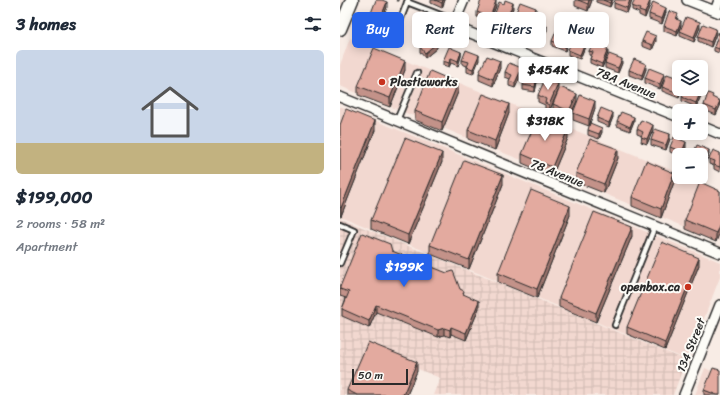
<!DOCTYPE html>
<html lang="en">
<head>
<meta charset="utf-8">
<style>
	:root { --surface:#fff; --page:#f2f2f3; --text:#1f2937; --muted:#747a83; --accent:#2563eb }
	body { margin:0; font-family:Sriracha,sans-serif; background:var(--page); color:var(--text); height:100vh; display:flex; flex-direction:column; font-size:15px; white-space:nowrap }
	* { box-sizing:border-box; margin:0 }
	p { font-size:13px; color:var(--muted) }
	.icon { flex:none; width:22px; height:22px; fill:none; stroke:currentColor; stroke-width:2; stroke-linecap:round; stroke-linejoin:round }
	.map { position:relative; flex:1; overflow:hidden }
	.drawer { display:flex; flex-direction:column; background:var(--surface); width:340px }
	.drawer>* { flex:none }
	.guide { position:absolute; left:12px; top:12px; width:308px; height:36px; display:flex; gap:8px }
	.buttons { position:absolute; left:332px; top:60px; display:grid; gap:8px }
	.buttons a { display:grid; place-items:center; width:36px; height:36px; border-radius:6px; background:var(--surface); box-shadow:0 2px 10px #0003; font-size:20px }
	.scale { position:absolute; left:12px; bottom:10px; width:56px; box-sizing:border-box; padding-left:4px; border:2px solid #2b2b2b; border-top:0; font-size:11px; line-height:14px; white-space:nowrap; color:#2b2b2b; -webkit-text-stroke:3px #fdfcf7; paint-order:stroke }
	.price { position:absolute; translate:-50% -34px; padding:0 9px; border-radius:4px; background:#fff; color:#222; font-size:13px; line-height:26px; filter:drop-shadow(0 1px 2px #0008) }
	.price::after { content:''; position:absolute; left:50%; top:24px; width:12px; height:9px; margin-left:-6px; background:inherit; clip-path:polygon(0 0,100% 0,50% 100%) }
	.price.current { background:var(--accent); color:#fff }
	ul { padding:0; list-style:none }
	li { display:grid; align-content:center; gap:8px; height:212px; padding:0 16px }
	li span { display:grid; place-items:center; height:124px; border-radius:6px; color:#555 }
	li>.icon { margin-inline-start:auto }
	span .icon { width:72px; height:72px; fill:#fffc; stroke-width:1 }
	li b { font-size:17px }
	h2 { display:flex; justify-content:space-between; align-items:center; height:48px; padding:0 16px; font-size:17px }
	.pill { padding:0 14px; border-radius:6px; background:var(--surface); box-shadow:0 2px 10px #0003; font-size:14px; line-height:36px }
	.pill.current { background:var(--accent); color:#fff }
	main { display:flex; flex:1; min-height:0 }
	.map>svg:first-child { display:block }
	.built { fill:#f2d8d0 }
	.industrial { fill:url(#industrial-grid) }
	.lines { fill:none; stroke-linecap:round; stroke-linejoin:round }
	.lane-casing { stroke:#2b2b2b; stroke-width:8 }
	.street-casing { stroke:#2b2b2b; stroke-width:12 }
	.secondary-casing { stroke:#2b2b2b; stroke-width:15 }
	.path { stroke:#2b2b2b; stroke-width:1.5; stroke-dasharray:3 3; stroke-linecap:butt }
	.lane { stroke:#fdfcf7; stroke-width:4.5 }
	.street { stroke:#fdfcf7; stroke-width:9 }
	.secondary { stroke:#fdfcf7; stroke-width:12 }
	.wall { fill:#c39289; stroke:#2b2b2b }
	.shaded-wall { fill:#9f776f; stroke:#2b2b2b }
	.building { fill:#e3aa9f; stroke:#2b2b2b }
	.poi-dot { fill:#c8321e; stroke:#fdfcf7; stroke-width:1.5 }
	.labels { text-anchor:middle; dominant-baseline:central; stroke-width:4; stroke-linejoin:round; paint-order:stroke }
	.poi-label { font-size:12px; font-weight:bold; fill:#2b2b2b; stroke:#fdfcf7; text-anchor:start }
	.street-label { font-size:12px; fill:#2b2b2b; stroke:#fdfcf7 }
</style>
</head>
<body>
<main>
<section class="drawer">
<h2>3 homes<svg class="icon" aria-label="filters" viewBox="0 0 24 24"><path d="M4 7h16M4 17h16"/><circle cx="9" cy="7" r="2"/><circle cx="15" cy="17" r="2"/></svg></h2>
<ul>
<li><span style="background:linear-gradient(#c9d6e8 75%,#c2b280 0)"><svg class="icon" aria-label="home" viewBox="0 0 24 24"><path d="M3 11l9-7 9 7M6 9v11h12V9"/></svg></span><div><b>$199,000</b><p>2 rooms · 58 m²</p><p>Apartment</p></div></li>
</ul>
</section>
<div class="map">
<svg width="380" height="395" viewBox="0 0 380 395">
	<defs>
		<pattern id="industrial-grid" width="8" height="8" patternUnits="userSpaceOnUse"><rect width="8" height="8" fill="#f2d8d0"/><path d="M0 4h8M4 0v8" fill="none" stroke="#d0bab3"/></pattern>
	</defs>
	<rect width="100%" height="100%" fill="#f8ece5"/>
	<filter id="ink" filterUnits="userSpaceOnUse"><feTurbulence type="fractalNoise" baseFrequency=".025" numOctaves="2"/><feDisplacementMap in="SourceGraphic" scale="8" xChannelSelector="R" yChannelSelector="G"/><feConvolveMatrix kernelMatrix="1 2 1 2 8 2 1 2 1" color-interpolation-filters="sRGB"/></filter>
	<g filter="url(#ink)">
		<!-- built -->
		<path class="built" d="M10,38L339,173V177H348L380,190V241L0,86V65Z
			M0,106L380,262V277L348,360L0,216Z
			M365,368L380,375V395H355Z"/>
		<!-- industrial -->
		<path class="industrial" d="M0,218L346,360L333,395H93L100,378L78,369L67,395H0Z"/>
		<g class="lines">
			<defs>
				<path id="lane" d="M67,2L116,21
					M60,21L68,0
					M57,120L77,73
					M0,224L14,230L0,263
					M275,325L315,226"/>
				<path id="street" d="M124,0L113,26L339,117
					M347,0L380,13
					M375,11L379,0
					M0,97L380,253
					M361,126L380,134
					M344,395L380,305"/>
				<path id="secondary" d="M0,29L12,0"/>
			</defs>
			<!-- lane casing -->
			<use href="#lane" class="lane-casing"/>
			<!-- street casing -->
			<use href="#street" class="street-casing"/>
			<!-- secondary casing -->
			<use href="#secondary" class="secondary-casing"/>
			<!-- path -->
			<path class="path" d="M56,0L61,2"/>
			<!-- lane -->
			<use href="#lane" class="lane"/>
			<!-- street -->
			<use href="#street" class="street"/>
			<!-- secondary -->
			<use href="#secondary" class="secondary"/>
		</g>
		<!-- wall -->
		<path class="wall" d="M91,0H105L102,8L91,3Z
			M235,0H252L248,11L235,6Z
			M256,0H273L270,7L256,2Z
			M292,0L287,13L274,8V3Z
			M310,5L305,18L299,15V13L292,10V6Z
			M156,6L150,21L137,17V12Z
			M47,7L41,22L31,18V13Z
			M173,8L166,26L154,21V16Z
			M326,12L322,24L309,19V14Z
			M196,15L188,33L173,27V20Z
			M338,18L337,20L341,25L337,36L324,31V26Z
			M90,21L88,33L97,48L85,58L80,52V47L81,46L80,45V40L87,35L78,34V29Z
			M360,27L354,42L340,36V31Z
			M207,30L203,40L191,35V31Z
			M46,32L40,47L31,43V39Z
			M380,33L379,53L374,51V47Z
			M221,34L228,42L225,51L212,46V41Z
			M376,34L371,47L358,41V37Z
			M302,41H316L312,50L302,46Z
			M246,44L240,59L228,55V50Z
			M249,51L268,53L262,68L250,63V59L251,56L249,55Z
			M121,52V56L118,66L111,63L109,67L103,65V61Z
			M122,60H139L133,74L127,72V66L122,64Z
			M265,63H282L278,73L265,68Z
			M160,68L153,86L139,80V73Z
			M306,69L302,80L289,75V70Z
			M65,70L50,107L18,95V86Z
			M165,72L182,73L175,88L169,86V81L170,79L165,77Z
			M305,78L324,79L320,89L305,83Z
			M197,82L195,92L183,90V85Z
			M322,87L342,89L339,98L322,91Z
			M218,91L209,112L205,110V105L198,102V95Z
			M353,91H363L356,107L342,101V97Z
			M118,92L102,131L75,120V111Z
			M373,98L380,101V106L376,115L364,110V105Z
			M237,101L229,118L213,111V104Z
			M255,108L249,126L233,120V113Z
			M169,113L155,150L128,139V130Z
			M273,117L269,127L257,122V118Z
			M277,121H294L290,131L277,126Z
			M0,125L35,130L1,216H0Z
			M297,129L313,130L307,144L301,142L302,136L297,134Z
			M248,130L262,132L259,139L248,135Z
			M228,138L212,176L182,163V154Z
			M330,139L326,150L311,145V140Z
			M330,147H346L343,155H339V156L330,152Z
			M380,153V172L374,169V166L369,164V159Z
			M353,154H369L365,164L361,162V155H353Z
			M278,158L264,193L236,182V173Z
			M102,162L68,244L31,229V220Z
			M334,182L321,218L292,206V197Z
			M163,184L129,269L90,254V245Z
			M380,191L376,242L345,229V220Z
			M230,215L197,298L158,282V273Z
			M292,236L256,322L219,307V298Z
			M52,251L120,289L124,295L139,308L126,340L111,334L110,337L104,335L98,337L36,312L29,328L2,316V309L6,298L0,296V287Z
			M359,265L325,350L287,334V327Z
			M77,371L67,395H7V390Z
			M364,390L380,395H364Z"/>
		<!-- shaded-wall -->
		<path class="shaded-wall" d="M103,0H105L102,8V3Z
			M249,0H252L248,11V4Z
			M271,0H273L270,7V3Z
			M290,0H292L287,13V8Z
			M156,1V6L150,21V17Z
			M310,1V5L305,18V13Z
			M47,2V7L41,22V17Z
			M173,3V8L166,26V21Z
			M196,8V15L188,33V26Z
			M326,8V12L322,24V19Z
			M341,21V25L337,36V31Z
			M360,22V27L354,42V37Z
			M207,26V30L203,40V36Z
			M46,27V32L40,47V42Z
			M376,29V34L371,47V42Z
			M316,36V41L312,50V45Z
			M228,37V42L225,51V46Z
			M246,40V44L240,59V55Z
			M97,43V48L85,58V53Z
			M268,49V53L262,68V64Z
			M121,52V56L118,66V61Z
			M139,55V60L133,74V69Z
			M111,58V63L109,67V63Z
			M282,59V63L278,73V68Z
			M65,61V70L50,107V98Z
			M160,61V68L153,86V79Z
			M306,64V69L302,80V75Z
			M182,68V73L175,88V83Z
			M324,74V79L320,89V84Z
			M197,77V82L195,92V87Z
			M118,83V92L102,131V122Z
			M218,84V91L209,112V105Z
			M363,86V91L356,107V103Z
			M340,89H342L339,98V93Z
			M237,94V101L229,118V111Z
			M255,101V108L249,126V119Z
			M380,101V106L376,115V110Z
			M169,104V113L155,150V141Z
			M273,113V117L269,127V123Z
			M294,117V121L290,131V127Z
			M35,121V130L1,216V208Z
			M313,125V130L307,144V139Z
			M262,128V132L259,139V134Z
			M228,129V138L212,176V167Z
			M330,134V139L326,150V145Z
			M346,142V147L343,155H342V152Z
			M278,149V158L264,193V184Z
			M369,150V154L365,164V159Z
			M102,153V162L68,244V235Z
			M334,173V182L321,218V209Z
			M163,175V184L129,269V260Z
			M230,206V215L197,298V289Z
			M380,223V232L376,242V233Z
			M292,227V236L256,322V313Z
			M359,258V265L325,350V343Z
			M139,301V308L126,340V333Z
			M36,305V312L29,328V321Z
			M111,327V334L110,337V330Z
			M104,328V335L98,337V330Z
			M77,362V371L67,395H63Z"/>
		<!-- building -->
		<path class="building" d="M36,0H42L47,2L41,17L31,13Z
			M95,0H103L102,3Z
			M141,0H153L156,1L150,17L137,12Z
			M165,0L173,3L166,21L154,16L159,2L164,4Z
			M238,0H249L248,4Z
			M263,0H271L270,3Z
			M275,0H290L287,8L274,3Z
			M295,0H308L310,1L305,13L299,11L300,9L292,6Z
			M180,2L196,8L188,26L173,20Z
			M313,2L326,8L322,19L309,14Z
			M329,11L338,14L336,19L341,21L337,31L324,26Z
			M79,15L90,16L88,30L78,29Z
			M346,17L360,22L354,37L340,31Z
			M195,21L207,26L203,36L191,31Z
			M37,24L46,27L40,42L31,39Z
			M363,24L376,29L371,42L358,37Z
			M217,29L221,30L220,34L228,37L225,46L212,41Z
			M306,32L316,36L312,45L302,41Z
			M379,32L380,33V46L379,49L374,47Z
			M88,33L97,43L85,53L80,47L84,44L80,40Z
			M234,35L246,40L240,55L228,50Z
			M256,44L268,49L262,64L250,59L253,52L249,51L251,47L254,48Z
			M109,47L121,52L118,61L111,58L109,63L103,61Z
			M34,48L65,61L50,98L18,86Z
			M126,50L139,55L133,69L127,67L129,62L122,60Z
			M269,54L282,59L278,68L265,63Z
			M147,56L160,61L153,79L139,73Z
			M294,59L306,64L302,75L289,70Z
			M169,63L182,68L175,83L169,81L172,75L165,72Z
			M309,68L324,74L320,84L305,78Z
			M90,71L118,83L102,122L75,111Z
			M327,74L338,78L337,82L339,83V89H340L339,93L322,87Z
			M185,75L197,77L195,87L183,85Z
			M205,79L218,84L209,105L205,103L206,99L198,95Z
			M361,85L363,86L356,103L342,97L345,89H348L353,91L354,89H361Z
			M220,87L237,94L229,111L213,104Z
			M368,93L373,95L372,97L380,101L376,110L364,105Z
			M143,94L169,104L155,141L128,130Z
			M240,95L255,101L249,119L233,113Z
			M261,108L273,113L269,123L257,118Z
			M6,109L35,121L1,208L0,207V125Z
			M281,112L294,117L290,127L277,121Z
			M198,116L228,129L212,167L182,154Z
			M301,120L313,125L307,139L301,137L303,132L297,129Z
			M250,123L262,128L259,134L248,130Z
			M315,129L330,134L326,145L311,140Z
			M334,137L346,142L342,152L330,147Z
			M65,138L102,153L68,235L31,220Z
			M250,139L278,149L264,184L236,173Z
			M357,145L369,150L365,159L361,157V155H355L353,154Z
			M373,150L380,153V167L374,165L375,161L369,159Z
			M124,160L163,175L129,260L90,245Z
			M306,161L334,173L321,209L292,197Z
			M360,182L380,191V223L376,233L345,220Z
			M191,190L230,206L197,289L158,273Z
			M254,212L292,227L256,313L219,298Z
			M22,233L50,244L52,251L107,273L113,271L120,289L124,291L123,294L139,301L126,333L111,327L110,330L104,328L98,330L36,305L29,321L2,309L9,292L0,289V287Z
			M322,242L359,258L325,343L287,327Z
			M28,342L77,362L63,395H17L7,390Z
			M373,368L380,370V395H377L364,390Z"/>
	</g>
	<!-- markers -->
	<g class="poi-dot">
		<circle cx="42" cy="82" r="4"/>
		<circle cx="348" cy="287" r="4"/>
	</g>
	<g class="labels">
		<!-- poi labels -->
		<g class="poi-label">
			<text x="50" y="82">Plasticworks</text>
			<text x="340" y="287" text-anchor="end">openbox.ca</text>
		</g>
		<!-- street labels -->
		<g class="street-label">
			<text transform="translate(286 83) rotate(22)">78A Avenue</text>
			<text transform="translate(217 173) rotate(22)">78 Avenue</text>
			<text transform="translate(351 345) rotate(-68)">134 Street</text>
		</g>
	</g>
</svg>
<div class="buttons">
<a><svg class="icon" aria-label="layers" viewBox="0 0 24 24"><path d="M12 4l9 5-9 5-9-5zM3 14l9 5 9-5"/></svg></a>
<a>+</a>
<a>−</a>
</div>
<div class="scale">50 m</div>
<b class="price" style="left:208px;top:91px">$454K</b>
<b class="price" style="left:205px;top:142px">$318K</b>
<b class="price current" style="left:64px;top:288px">$199K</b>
<div class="guide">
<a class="pill current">Buy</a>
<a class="pill">Rent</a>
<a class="pill">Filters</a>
<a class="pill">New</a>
</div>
</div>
</main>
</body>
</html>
